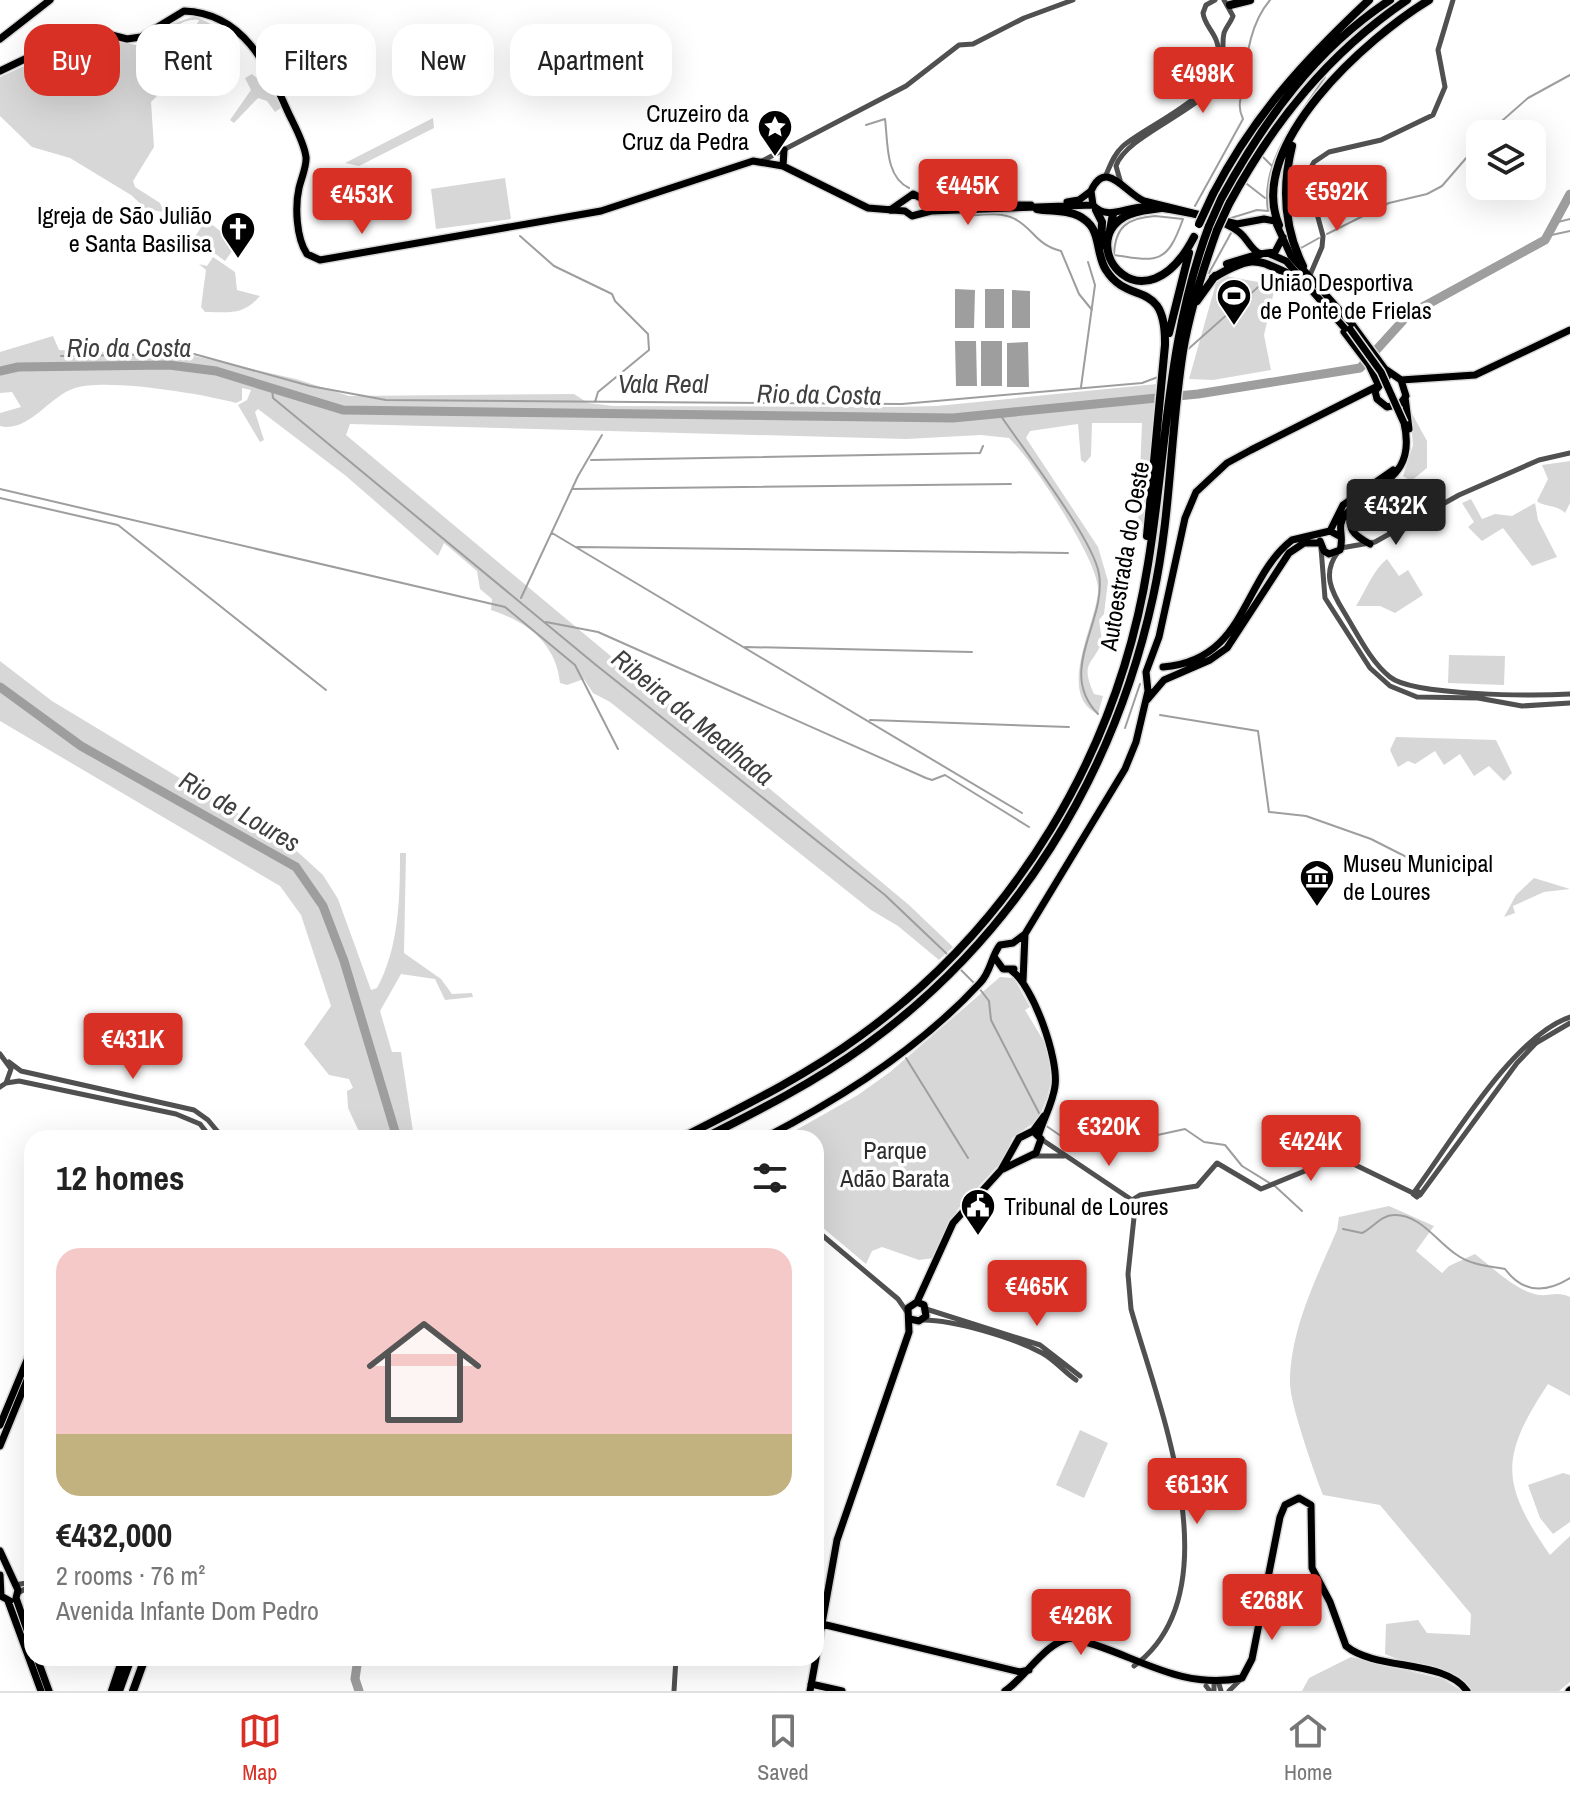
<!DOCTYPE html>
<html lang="en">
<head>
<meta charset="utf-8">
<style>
	:root { --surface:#fff; --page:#f2f2f2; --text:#222; --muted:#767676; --line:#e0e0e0; --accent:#d93025 }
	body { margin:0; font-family:"Archivo Narrow",sans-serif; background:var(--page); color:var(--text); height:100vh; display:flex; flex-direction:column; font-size:30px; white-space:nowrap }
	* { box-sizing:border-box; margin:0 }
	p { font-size:26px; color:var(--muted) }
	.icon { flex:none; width:44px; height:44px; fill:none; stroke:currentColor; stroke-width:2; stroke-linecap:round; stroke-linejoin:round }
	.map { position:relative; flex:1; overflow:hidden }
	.side { position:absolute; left:24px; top:1130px; width:800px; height:536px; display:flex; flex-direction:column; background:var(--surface); border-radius:24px; box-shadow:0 8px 32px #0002 }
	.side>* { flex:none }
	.top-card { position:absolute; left:24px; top:24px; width:800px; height:72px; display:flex; gap:16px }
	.fabs { position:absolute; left:1466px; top:120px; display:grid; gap:16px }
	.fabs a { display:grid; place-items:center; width:80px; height:80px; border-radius:16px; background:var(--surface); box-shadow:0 8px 32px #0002; font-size:40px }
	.price { position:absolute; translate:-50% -68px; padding:0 18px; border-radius:8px; background:var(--accent); color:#fff; font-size:26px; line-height:52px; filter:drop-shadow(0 2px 4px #0008) }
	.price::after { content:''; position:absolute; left:50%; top:48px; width:24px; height:18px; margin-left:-12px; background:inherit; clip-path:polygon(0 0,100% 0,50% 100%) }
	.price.current { background:#222; color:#fff }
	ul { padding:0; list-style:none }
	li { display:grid; align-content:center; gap:16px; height:424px; padding:0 32px }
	li span { display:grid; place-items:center; height:248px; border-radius:24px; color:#555 }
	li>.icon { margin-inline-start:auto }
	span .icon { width:144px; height:144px; fill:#fffc; stroke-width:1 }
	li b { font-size:34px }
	h2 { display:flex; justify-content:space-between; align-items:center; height:96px; padding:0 32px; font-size:34px }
	.chip { padding:0 28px; border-radius:24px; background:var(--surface); box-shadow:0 8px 32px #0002; font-size:28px; line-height:72px }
	.chip.current { background:var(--accent); color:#fff }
	.tab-bar { display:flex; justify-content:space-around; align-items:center; height:112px; border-top:2px solid var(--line); background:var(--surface); font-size:22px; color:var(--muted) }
	.tab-bar a { display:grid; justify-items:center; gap:4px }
	.tab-bar .current { color:var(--accent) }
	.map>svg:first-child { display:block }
	.green { fill:#d7d7d7 }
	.water { fill:#9e9e9e }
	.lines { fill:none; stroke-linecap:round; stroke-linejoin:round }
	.stream { stroke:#9e9e9e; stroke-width:2 }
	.river { stroke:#9e9e9e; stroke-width:9 }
	.major-casing { stroke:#dbdbdb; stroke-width:10 }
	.highway-casing { stroke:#dbdbdb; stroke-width:11 }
	.minor { stroke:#505050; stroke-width:5 }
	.major { stroke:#000; stroke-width:7 }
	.highway { stroke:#000; stroke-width:8 }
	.major-bridge-casing { stroke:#dbdbdb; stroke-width:10; stroke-linecap:butt }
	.highway-bridge-casing { stroke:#dbdbdb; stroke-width:11; stroke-linecap:butt }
	.major-bridge { stroke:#000; stroke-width:7 }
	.highway-bridge { stroke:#000; stroke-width:8 }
	.labels { text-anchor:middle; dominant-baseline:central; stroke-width:7; stroke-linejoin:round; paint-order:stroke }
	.poi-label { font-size:24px; fill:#000; stroke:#fff; text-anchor:start }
	.street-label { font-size:24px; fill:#000; stroke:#fff }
	.park-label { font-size:24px; fill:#2e2e2e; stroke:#fff }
	.water-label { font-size:26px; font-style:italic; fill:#3f3f3f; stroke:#fff }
</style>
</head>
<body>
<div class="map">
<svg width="1570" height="1691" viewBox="0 0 1570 1691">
	<rect width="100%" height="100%" fill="#fff"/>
	<!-- green -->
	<path class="green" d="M195,16L213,25L205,26L185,58L180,56L199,20C184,18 173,27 165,39L170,69L178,60L182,63L174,88L166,96L159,94L151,102L154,147L133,181L135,187L160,203L164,212L146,209L131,195L70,158L32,147L0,116V77L90,36L86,49L104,39L136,45L172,24Z
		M260,65L281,108L275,112L267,101L258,98L234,123L230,120L251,90L245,78L252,74L267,86Z
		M433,118L434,128L359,166L345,163Z
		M505,178L511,219L436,229L431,189Z
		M206,220L237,244L225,261L194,238Z
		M213,257L235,272L237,290L260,296C243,316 229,312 205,312L201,307L206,270L199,264L207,266Z
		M1226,276L1263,283L1274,291L1264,335L1271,370L1213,380L1189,379L1216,283Z
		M53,336L59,350L190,355L296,379L349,396L574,394L588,403L613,406L894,407L937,406L1157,384L1147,525H1138L1142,423H1092L1091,456L1085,463L1081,460L1078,424L1030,431L1026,438L1098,547L1108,581L1104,614L1099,620L1102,641C1094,665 1079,661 1094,694L1103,696L1098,714C1054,694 1099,618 1098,589C1098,560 1031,458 1009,438L981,435L906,439L350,424L346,435L909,905L953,947L939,960L898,926L871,910L610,702L593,693L584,679L567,685L560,683C556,644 528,622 491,610L492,599L480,589L477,571L444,543L438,556L346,476L258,409L255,412L264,440L260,442L238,405L247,400L251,390L242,388V400L236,403C203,394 107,378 75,388C49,396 29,433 0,426V413L21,407L12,392L0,393V352Z
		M1410,410L1427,441V468L1411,481L1403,476L1413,445Z
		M1570,461V503L1565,513C1556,504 1543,507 1537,501L1548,479L1542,465Z
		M1471,499L1482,519L1495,514L1512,516L1535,503L1538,520L1557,557L1532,566L1503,528L1482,541L1468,527L1474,522L1462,503Z
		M1387,559L1399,576L1408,570L1423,595L1395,613L1380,606H1356C1367,588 1374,569 1387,559Z
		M1449,655L1505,656L1504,685L1448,683Z
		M0,661L52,701L289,844L323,875L338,899L371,990L377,988C399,948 400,898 400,853H406L404,953L441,979L452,994L472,993L473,997L445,1000L435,979L401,974L380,1011L392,1052H401L414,1138H362L348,1108L347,1091L353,1088L349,1079L329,1075L304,1044L331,1006L301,915L280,886L0,721Z
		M1396,737L1496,740L1512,773L1504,781L1489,766L1474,776L1460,754L1444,765L1435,751L1415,764L1408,761L1398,767L1390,750Z
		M1534,878L1570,889L1544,892L1513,906L1515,913L1504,917L1516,895Z
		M1000,977L1014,978L1030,1007L1025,1010L1048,1048L1051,1082L1047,1098L1038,1120L1013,1137L1004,1159L957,1210L934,1258L919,1260L882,1247L872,1251L866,1264L816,1222V1138H782L858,1095L890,1072Z
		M1389,1206L1434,1226L1416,1251L1442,1273L1449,1266L1475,1254C1493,1268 1516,1291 1539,1295C1551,1296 1558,1291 1570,1297V1396L1548,1384C1500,1457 1500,1483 1550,1555L1570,1536V1682L1559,1691H1472C1446,1665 1417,1669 1385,1654L1386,1624L1418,1620L1427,1633L1470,1635L1471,1614L1380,1505L1323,1495C1314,1472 1290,1404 1290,1383C1290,1329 1317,1277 1337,1230L1339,1217Z
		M1080,1430L1108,1443L1084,1498L1056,1485Z
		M1563,1473L1570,1475V1522L1553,1534L1540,1518L1528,1485Z
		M1351,1657L1443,1679L1462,1691H1302L1309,1678Z"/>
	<!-- water -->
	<path class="water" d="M955,289L975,290L974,328H955Z
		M985,289H1004V328H985Z
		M1012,290L1030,291V328H1012Z
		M955,341H976L977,386H956Z
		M981,341H1002V386H981Z
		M1028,342L1029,387H1007V343Z"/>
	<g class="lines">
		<!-- stream -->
		<path class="stream" d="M866,125L885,119C888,142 885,177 909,188
			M1487,134L1528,98L1570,75
			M1263,157L1273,167
			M1247,184L1265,198
			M925,191L949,202
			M1195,206L1243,119C1236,104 1241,95 1249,81C1243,56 1253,20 1270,0
			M964,216C979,215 1001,211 1015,219C1034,229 1035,244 1061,251L1079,294L1092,310
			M1155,216L1183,219C1167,264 1158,262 1114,255C1115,226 1128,218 1155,216Z
			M1231,218L1257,210L1268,211C1260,161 1299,116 1325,77
			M1554,223L1570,219
			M1327,234L1389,203L1427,194L1442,186L1480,142
			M520,236L554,266L612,294L615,301L648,334L649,350L598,392L595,402
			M1547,236L1570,231
			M1301,248L1319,238
			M1209,273L1231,233
			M1186,351L1274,273
			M61,356L194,354L310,386L386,400L902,404L1142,383L1158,377
			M1081,387L1095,285L1088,262
			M272,389L273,398L596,665L885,895L947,954
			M999,413C1022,448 1093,538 1099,574C1107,622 1056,671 1098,714
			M591,460L980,453L983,446
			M0,489L505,607L575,665L618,749
			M572,489L1011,484
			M0,498L118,525L326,690
			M552,533L1022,813
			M577,547L1068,553
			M521,598L578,476L602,435
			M546,622L598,632L926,778L932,780L945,775L1029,827
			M745,647L972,652
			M1160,715L1258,731L1269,812L1306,816L1371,839L1438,873
			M870,720L1069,727
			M1125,728L1140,684
			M959,968L974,983
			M979,988L989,1001L991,1020L1040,1115
			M906,1058L968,1158
			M1045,1125L1074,1145L1083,1147L1117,1135L1153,1136L1185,1129L1204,1142L1225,1145L1242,1166L1276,1187L1302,1211
			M1343,1229L1362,1233C1373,1228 1381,1215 1394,1215C1420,1214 1437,1242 1457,1255C1471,1265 1488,1266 1505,1269C1522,1292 1544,1294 1570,1278"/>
		<!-- river -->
		<path class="river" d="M0,371L18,367L169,365L216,371L343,410L953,418L1198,394L1360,368L1408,315L1545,240L1570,194
			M0,687L81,746L296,867L323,906L344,961L397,1138
			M358,1658L355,1679L359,1691"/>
		<defs>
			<path id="major" d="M0,39L50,0
				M0,71L81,32L96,31L127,39L141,37L184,11C243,13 267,65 288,112C294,125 304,142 306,157C307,166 301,179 299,188C295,206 296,238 307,254L320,260L601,211L753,161L783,166L868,208L905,211L912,216L931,211L1093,205
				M783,166L784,150
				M1067,202L1079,200L1091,191
				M890,210L913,194L935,205H1031
				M1283,237L1275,252L1260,254C1250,249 1248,239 1239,232C1219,216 1180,212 1156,207C1129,203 1108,223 1093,205L1091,191C1106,158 1125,193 1144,201L1237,224L1264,219L1275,221L1291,256L1352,324L1385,369L1401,380L1475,375L1570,330
				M1270,254L1286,261L1348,332
				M1344,332L1369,365L1378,384
				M1387,377L1375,391L1377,399L1387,407L1400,404L1406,396L1401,380
				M1405,397L1409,429
				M1351,509C1347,529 1353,535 1370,544
				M1330,531L1343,505L1393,470
				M1320,541L1324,551L1329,554L1340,550C1345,536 1335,526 1346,514C1375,481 1417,480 1404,423
				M1163,667C1247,660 1241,580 1292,540L1330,531L1341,537
				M1147,700L1164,680L1210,660L1227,648L1289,553L1304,543H1319
				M995,958L1003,969H1014
				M1011,970C1033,985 1059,1059 1055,1086C1053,1102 1044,1118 1039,1134
				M1023,981L1025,934L1125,769L1136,742L1148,691L1146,672L1159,637L1185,518L1196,492L1227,463L1251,450L1376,387
				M764,1138C842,1098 920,1048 980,983C991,972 991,956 1000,945L1013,943L1025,934
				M1003,1169L1036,1153L1041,1139L1034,1132
				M917,1302L953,1223L1001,1170L1019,1138L1033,1131L1044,1116
				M0,1425L32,1348
				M0,1446L32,1368
				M0,1551L18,1590L16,1598L32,1644
				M0,1575L1,1596L10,1601
				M8,1601L41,1691
				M822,1624L1020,1672L1029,1670
				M816,1657L837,1540L909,1332L908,1308L917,1302L924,1305L926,1316L919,1321L910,1319
				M37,1658L49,1691
				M811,1684L842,1691
				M810,1691L816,1658
				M1005,1691C1026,1677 1045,1642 1071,1638C1131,1651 1176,1691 1242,1678L1252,1659L1280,1517L1285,1505L1299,1498L1311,1505L1312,1568L1330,1602L1346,1646C1376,1671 1445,1659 1467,1691
				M1569,1691L1570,1690"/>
			<path id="highway" d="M1230,5L1250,0
				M1292,146C1282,187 1284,228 1303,266
				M1213,194C1254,115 1304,61 1369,0
				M1221,199C1264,121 1314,50 1390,0
				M1229,204C1274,121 1329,53 1407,0
				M1161,208C1149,210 1135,210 1124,217C1075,246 1144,333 1194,237
				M1037,209C1053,212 1072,209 1085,220C1101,231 1096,255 1106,270C1129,307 1166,277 1165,345L1147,536
				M1096,210L1102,222L1101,246
				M1279,225C1245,145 1368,37 1429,0
				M1110,230L1113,214
				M1227,264L1260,254
				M1213,278C1261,249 1259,264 1302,279
				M1197,301L1215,276
				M1169,333L1189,253
				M681,1138C742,1107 804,1077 860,1036C1015,924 1118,753 1148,564C1167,448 1167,338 1209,226
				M704,1138C760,1110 815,1082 866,1045C1015,937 1114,776 1153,597C1171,516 1170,433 1183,351C1190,310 1203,269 1217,230
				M112,1691L123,1658
				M119,1691L131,1658
				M133,1691L145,1658"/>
		</defs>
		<!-- major casing -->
		<use href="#major" class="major-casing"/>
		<!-- highway casing -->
		<use href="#highway" class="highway-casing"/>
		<!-- minor -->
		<path class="minor" d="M762,161L906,86L959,45L973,44L1024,18L1073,0
			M1105,177C1110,166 1114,154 1123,146C1150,123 1220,97 1219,57C1219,32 1205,29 1203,13L1206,5L1215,0
			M1120,180L1116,166C1126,136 1196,113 1217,82C1229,65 1220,50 1224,33C1226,27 1231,22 1233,16L1224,0
			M1310,275L1322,247L1323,236L1310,188V169L1314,162L1329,152L1381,140L1433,115L1445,87L1438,50L1453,0
			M1321,548L1325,598L1370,668L1390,686L1417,697L1478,698L1522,706L1570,703
			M1341,548L1375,542L1459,495L1539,460L1570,453
			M1338,552C1322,573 1331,591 1344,612C1357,633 1370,661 1390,677C1413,696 1536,696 1570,694
			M0,1054L11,1069L6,1083L0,1087
			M9,1062L21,1071L194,1110L208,1120L223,1138
			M6,1083L19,1081L176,1114L200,1124L211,1138
			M1041,1139L1132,1200
			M1034,1156H1064
			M1416,1190L1420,1193L1417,1197L1413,1194Z
			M1415,1191C1452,1141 1512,1037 1570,1017
			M1420,1195L1517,1063L1536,1043L1570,1023
			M1132,1200L1135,1208L1128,1274L1131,1309C1157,1403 1236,1591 1134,1666
			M1132,1200L1140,1195L1197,1186L1217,1163L1261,1189L1339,1157L1413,1193
			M816,1230L898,1299L907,1312
			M926,1309L1040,1345L1080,1376
			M923,1320C955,1320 1014,1338 1042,1353C1055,1360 1064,1372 1076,1380
			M15,1585L32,1582
			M18,1593L32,1585
			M1219,1684L1221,1691
			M1214,1685V1691
			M1206,1686L1210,1691
			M674,1691L676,1658
			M1229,1691L1242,1678"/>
		<!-- major -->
		<use href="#major" class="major"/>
		<!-- highway -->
		<use href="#highway" class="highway"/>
		<defs>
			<path id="major-bridge" d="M1350,329L1381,372L1404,423"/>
			<path id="highway-bridge" d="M1199,224L1213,194
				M1209,226L1221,199
				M1217,230L1229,204"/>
		</defs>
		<!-- major-bridge casing -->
		<use href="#major-bridge" class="major-bridge-casing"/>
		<!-- highway-bridge casing -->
		<use href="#highway-bridge" class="highway-bridge-casing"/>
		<!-- major-bridge -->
		<use href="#major-bridge" class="major-bridge"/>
		<!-- highway-bridge -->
		<use href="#highway-bridge" class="highway-bridge"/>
	</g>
	<!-- icons -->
	<defs>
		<symbol id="sight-pin" viewBox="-11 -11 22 30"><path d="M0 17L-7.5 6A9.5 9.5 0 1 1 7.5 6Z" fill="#000" stroke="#fff"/><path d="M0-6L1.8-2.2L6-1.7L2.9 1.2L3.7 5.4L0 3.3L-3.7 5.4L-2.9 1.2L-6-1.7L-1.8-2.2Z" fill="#fff"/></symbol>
		<symbol id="church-pin" viewBox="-11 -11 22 30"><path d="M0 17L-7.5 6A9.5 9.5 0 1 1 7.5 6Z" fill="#000" stroke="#fff"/><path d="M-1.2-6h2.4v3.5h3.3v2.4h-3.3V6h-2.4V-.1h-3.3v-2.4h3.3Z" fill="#fff"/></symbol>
		<symbol id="stadium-pin" viewBox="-11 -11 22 30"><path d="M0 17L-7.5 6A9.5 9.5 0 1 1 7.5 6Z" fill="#000" stroke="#fff"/><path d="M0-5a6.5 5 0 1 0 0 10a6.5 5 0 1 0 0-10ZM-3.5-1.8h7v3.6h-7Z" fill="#fff"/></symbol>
		<symbol id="museum-pin" viewBox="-11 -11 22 30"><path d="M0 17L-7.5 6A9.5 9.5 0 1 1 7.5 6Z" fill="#000" stroke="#fff"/><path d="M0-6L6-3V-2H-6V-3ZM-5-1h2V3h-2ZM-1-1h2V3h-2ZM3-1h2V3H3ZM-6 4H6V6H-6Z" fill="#fff"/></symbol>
		<symbol id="civic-pin" viewBox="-11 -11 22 30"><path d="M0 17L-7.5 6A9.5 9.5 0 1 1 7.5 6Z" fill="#000" stroke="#fff"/><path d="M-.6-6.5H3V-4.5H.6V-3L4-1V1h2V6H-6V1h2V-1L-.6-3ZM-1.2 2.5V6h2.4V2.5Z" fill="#fff"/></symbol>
	</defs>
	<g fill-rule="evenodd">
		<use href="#sight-pin" x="755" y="107" width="40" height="54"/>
		<use href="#church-pin" x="218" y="209" width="40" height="54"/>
		<use href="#stadium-pin" x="1214" y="276" width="40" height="54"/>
		<use href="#museum-pin" x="1297" y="857" width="40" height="54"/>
		<use href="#civic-pin" x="958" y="1186" width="40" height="54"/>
	</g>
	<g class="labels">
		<!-- poi labels -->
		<g class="poi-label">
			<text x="749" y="113" text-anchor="end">Cruzeiro da<tspan x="749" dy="28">Cruz da Pedra</tspan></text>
			<text x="212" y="215" text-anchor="end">Igreja de São Julião<tspan x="212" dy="28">e Santa Basilisa</tspan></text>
			<text x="1260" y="282">União Desportiva<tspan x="1260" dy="28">de Ponte de Frielas</tspan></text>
			<text x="1343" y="863">Museu Municipal<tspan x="1343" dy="28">de Loures</tspan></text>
			<text x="1004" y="1206">Tribunal de Loures</text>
		</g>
		<!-- street labels -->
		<g class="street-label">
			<text transform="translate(1124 556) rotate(-80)">Autoestrada do Oeste</text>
		</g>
		<!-- park labels -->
		<g class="park-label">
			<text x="895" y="1150">Parque<tspan x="895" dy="28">Adão Barata</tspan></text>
		</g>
		<!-- water labels -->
		<g class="water-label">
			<text x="129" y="347">Rio da Costa</text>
			<text x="663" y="383">Vala Real</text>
			<text transform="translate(819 394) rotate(1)">Rio da Costa</text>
			<text transform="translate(693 717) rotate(39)">Ribeira da Mealhada</text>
			<text transform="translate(240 811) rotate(30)">Rio de Loures</text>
		</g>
	</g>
</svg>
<div class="fabs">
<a><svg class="icon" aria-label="layers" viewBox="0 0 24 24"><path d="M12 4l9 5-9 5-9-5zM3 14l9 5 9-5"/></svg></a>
</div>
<b class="price" style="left:1203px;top:115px">€498K</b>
<b class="price" style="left:968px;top:227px">€445K</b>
<b class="price" style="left:1337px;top:233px">€592K</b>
<b class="price" style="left:362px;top:236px">€453K</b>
<b class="price current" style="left:1396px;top:547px">€432K</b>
<b class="price" style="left:133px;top:1081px">€431K</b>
<b class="price" style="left:1109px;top:1168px">€320K</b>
<b class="price" style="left:1311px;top:1183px">€424K</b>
<b class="price" style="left:1037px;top:1328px">€465K</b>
<b class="price" style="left:1197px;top:1526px">€613K</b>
<b class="price" style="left:1272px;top:1642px">€268K</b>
<b class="price" style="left:1081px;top:1657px">€426K</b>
<div class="top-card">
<a class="chip current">Buy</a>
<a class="chip">Rent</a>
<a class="chip">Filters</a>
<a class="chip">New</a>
<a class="chip">Apartment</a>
</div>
<section class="side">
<h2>12 homes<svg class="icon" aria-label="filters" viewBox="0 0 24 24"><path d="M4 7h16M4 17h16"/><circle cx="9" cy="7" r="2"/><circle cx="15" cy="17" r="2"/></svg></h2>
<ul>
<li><span style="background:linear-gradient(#f6c9c9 75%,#c2b280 0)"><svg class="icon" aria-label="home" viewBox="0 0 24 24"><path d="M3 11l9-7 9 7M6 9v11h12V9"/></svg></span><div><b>€432,000</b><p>2 rooms · 76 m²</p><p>Avenida Infante Dom Pedro</p></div></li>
</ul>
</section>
</div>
<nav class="tab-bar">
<a class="current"><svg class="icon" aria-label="map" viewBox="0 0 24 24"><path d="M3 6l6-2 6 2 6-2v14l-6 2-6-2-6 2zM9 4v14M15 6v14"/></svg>Map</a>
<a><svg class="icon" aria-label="saved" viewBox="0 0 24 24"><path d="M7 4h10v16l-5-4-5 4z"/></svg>Saved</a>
<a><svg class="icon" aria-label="home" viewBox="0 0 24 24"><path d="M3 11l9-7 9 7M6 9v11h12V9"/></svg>Home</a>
</nav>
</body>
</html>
